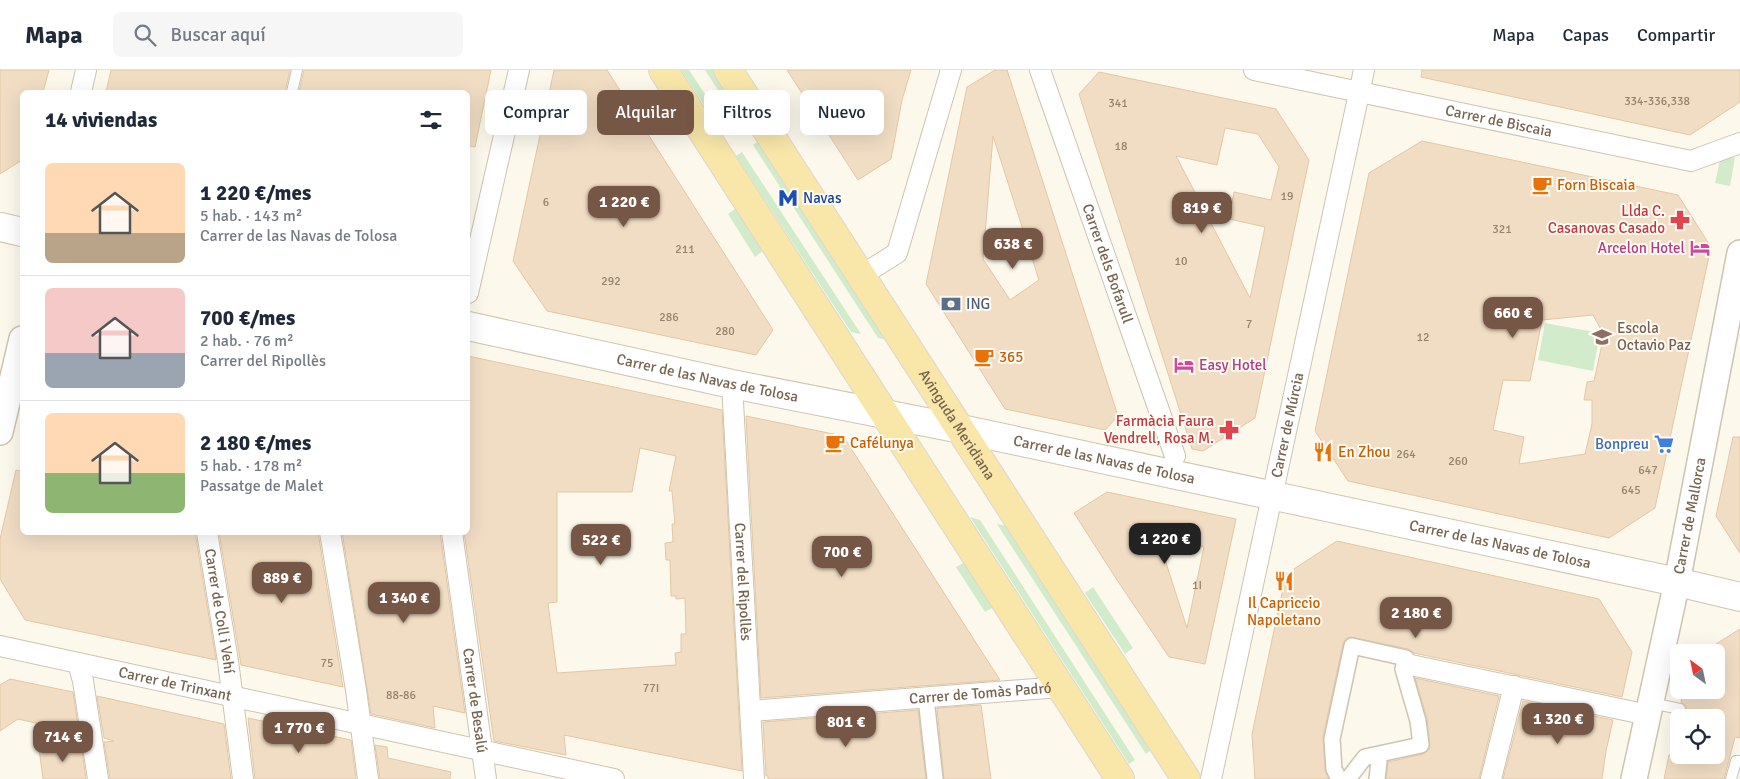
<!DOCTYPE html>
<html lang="es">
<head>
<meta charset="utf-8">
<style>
	:root { --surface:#fff; --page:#f6f6f7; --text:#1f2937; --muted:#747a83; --line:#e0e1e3; --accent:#765645 }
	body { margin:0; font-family:Signika,sans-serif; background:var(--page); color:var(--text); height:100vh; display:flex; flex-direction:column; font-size:19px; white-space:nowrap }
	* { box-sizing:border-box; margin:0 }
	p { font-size:16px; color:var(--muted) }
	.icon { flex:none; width:28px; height:28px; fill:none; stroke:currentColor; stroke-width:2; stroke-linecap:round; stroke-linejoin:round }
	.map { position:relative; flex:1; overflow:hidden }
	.side { position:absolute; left:20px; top:20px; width:450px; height:445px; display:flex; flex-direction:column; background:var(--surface); border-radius:8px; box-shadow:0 5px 20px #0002 }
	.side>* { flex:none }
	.guide { position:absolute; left:485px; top:20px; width:475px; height:45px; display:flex; gap:10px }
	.needle { width:32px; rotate:327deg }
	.controls { position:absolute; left:1670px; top:574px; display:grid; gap:10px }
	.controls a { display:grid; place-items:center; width:55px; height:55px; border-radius:8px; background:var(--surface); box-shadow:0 5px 20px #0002; font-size:25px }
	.price { position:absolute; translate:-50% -42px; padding:0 11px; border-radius:10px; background:var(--accent); color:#fff; font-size:16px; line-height:32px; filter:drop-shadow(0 1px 2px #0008) }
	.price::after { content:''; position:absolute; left:50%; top:30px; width:15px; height:11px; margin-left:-8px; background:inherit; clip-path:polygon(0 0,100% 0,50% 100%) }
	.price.current { background:#222; color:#fff }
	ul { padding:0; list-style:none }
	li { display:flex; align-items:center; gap:15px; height:125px; padding:0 25px }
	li+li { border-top:1px solid var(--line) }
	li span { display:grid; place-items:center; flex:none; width:140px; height:100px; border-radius:8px; color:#555 }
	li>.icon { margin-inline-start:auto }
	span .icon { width:60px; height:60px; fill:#fffc; stroke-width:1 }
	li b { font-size:21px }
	h2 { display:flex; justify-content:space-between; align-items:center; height:60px; padding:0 25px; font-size:21px }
	.pill { padding:0 18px; border-radius:8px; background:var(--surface); box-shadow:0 5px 20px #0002; font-size:18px; line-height:45px }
	.pill.current { background:var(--accent); color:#fff }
	header { display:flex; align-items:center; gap:30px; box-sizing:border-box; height:70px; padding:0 25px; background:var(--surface); border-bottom:1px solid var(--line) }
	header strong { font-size:24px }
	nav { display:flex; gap:28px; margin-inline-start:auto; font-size:18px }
	.search { width:350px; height:45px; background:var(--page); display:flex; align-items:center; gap:12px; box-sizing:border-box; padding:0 18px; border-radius:8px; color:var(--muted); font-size:19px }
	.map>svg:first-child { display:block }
	.green { fill:#d2ebca }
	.building { fill:#f1ddc4; stroke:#e3c7a5; fill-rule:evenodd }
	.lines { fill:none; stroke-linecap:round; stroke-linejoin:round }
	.service-casing { stroke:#cfc3b1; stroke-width:12 }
	.pedestrian-casing { stroke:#cfc3b1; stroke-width:18 }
	.minor-casing { stroke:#cfc3b1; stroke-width:22 }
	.tertiary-casing { stroke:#cfc3b1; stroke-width:28 }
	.secondary-casing { stroke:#d2c4af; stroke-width:30 }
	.primary-casing { stroke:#dcd7d1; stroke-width:30 }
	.service { stroke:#fff; stroke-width:10 }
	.pedestrian { stroke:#fff; stroke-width:15 }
	.minor { stroke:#fff; stroke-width:20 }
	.tertiary { stroke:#fff; stroke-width:25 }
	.secondary { stroke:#fff; stroke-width:28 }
	.primary { stroke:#f8e7a8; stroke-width:28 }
	.labels { text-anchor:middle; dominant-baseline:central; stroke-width:4; stroke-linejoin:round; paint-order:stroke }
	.number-label { font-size:12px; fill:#96826c }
	.street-label { font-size:15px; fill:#78644e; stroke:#fffcf3 }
	.food-label { font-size:15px; fill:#c56008; stroke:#fffcf3; text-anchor:start }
	.transit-label { font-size:15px; fill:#164399; stroke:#fffcf3; text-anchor:start }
	.health-label { font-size:15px; fill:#be3a42; stroke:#fffcf3; text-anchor:end }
	.hotel-label { font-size:15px; fill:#b23c85; stroke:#fffcf3; text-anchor:end }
	.service-label { font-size:15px; fill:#4e5e75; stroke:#fffcf3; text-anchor:start }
	.education-label { font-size:15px; fill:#785e54; stroke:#fffcf3; text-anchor:start }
	.shop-label { font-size:15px; fill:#366cbe; stroke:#fffcf3; text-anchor:end }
</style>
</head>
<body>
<header>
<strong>Mapa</strong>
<div class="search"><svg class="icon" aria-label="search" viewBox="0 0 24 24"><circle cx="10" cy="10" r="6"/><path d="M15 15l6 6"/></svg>Buscar aquí</div>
<nav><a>Mapa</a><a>Capas</a><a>Compartir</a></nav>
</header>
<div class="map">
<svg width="1740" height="709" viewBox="0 0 1740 709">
	<rect width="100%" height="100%" fill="#fcf9ec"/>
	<!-- green -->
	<path class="green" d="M681,0H689L727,57L721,61Z
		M705,0H713L743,46L737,50Z
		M759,71L888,270L878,268L753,75Z
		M742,82L861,264L851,262L736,86Z
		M1721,85L1735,88L1730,116L1715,113Z
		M736,138L764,180L755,187L728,144Z
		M1545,253L1600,263L1593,301L1538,290Z
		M970,447L980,450L1135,690L1129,694Z
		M997,454L1008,456L1152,679L1146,684Z
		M965,492L994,537L985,542L956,497Z
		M1093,517L1133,578L1125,584L1085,523Z"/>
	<!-- building -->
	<path class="building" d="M0,0H49L43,22H22V90L0,104Z
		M111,0H290L285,22H106Z
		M304,0H491L475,77L468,76V22H299Z
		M554,0H607L773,260L756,285L547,241L513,191Z
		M787,0H911L902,30L891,89L858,110Z
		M995,0H1007L1118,346L1105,360L1005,339L926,214L967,17ZM993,66L1039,210L1010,230L983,189Z
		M1422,0H1740V32L1690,65L1421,7Z
		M1099,2L1276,39L1309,90L1255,348L1203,381L1192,379L1079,24ZM1225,58L1258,64L1279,97L1271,130L1234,122L1229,149L1265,157L1250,228L1176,86L1217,95Z
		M1422,71L1678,125L1711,177L1655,438L1609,468L1348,411L1315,361L1369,103ZM1593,245L1604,265L1594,311L1587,312L1584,330H1592V354L1585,384L1519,394L1524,367L1493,360L1503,310L1530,311L1542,250Z
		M468,286L722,340L742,701L564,665L566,685L494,671L464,462H468ZM640,378L676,386L669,421H672L675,454H672L673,472L665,473L666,490H670L671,526H676V529L685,528L686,564H681V582L675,583L676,595L557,603L548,533L557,532V422H632Z
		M746,346L843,366L1000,610L761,628Z
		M1733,367H1740V483L1716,446Z
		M16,400L22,401V462H195L216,590L25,550L0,509V469Z
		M1107,422L1236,449L1205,594L1169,587L1117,510L1074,443ZM1158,467L1204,477L1187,558L1167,496Z
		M219,462H318L343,617L241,595Z
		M342,462H440L465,643L433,636L435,658L371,644Z
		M1337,471L1599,529L1632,582L1622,627L1414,583L1408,579L1350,567L1345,569L1343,574L1323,667L1325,700L1329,709H1255L1252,664L1286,504Z
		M1740,559V668L1735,667L1724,709H1664L1669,685H1716V648H1678V646L1685,644L1687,641L1686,636L1681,632L1684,620H1716V574Z
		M1415,608L1499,626L1479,709H1386L1388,692L1423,684L1430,678L1427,648Z
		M10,609L73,622L79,663L18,649L0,661V615Z
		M97,626L224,654L231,709H110L104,672L114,671L104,668Z
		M1523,631L1613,650L1606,681L1602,709H1503Z
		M981,635L991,709H944L937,638Z
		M918,640L926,709H768V706H766L763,652Z
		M248,648L351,670L356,709H255Z
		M81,674L86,709H43L39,679Z
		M375,675L387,677L388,688L451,702L450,709H380Z"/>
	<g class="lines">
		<defs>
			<path id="service" d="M292,22L297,0
				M1651,633L1680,639
				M1731,709L1736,691H1740"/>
			<path id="pedestrian" d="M926,628L935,709
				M1339,709L1334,699L1332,669L1352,576L1406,588L1403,599L1418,651L1421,675L1365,687L1348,709
				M1377,709L1379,691"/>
			<g id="minor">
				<path id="s1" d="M1040,0L1175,386"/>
				<path id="s2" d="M1254,0L1691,91L1740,73"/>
				<path d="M81,22L86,0"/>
				<path d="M862,205L897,183L951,0"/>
				<path d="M468,223L519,0"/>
				<path id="s3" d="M732,314L754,709"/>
				<path id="s4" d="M207,462L228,591L243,709"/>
				<path d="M330,462L356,620L368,709"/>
				<path id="s5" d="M452,462L486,709"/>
				<path id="s6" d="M0,576L614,709"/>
				<path d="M78,593L83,611L98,709"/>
				<path d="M1411,595L1648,645"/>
				<path id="s7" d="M751,641L1060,617"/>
				<path id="s8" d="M1211,709L1364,0"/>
				<path d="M1491,709L1514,616"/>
			</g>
			<g id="tertiary">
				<path d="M0,362L22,269"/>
				<path id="s9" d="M1634,709L1677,512L1740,183"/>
			</g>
			<g id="secondary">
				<path d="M0,157L22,162"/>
				<path id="s10" d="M468,256L732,314L961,359L1677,512L1740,527"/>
			</g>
			<g id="primary">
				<path d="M663,0L1120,709"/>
				<path id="s11" d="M728,0L1186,709"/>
			</g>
		</defs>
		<!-- service casing -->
		<use href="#service" class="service-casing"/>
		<!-- pedestrian casing -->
		<use href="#pedestrian" class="pedestrian-casing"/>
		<!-- minor casing -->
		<use href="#minor" class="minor-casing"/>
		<!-- tertiary casing -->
		<use href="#tertiary" class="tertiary-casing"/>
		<!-- secondary casing -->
		<use href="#secondary" class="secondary-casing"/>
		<!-- primary casing -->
		<use href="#primary" class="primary-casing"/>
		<!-- service -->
		<use href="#service" class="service"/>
		<!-- pedestrian -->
		<use href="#pedestrian" class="pedestrian"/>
		<!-- minor -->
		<use href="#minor" class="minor"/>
		<!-- tertiary -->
		<use href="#tertiary" class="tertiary"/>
		<!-- secondary -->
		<use href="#secondary" class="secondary"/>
		<!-- primary -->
		<use href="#primary" class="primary"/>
	</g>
	<!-- icons -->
	<defs>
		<symbol id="cafe-bare" viewBox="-9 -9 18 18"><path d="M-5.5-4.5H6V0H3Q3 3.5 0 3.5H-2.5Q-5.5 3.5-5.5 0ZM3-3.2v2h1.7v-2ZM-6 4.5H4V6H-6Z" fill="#e8710a" stroke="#fffcf3" stroke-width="2.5" paint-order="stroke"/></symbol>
		<symbol id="metro-bare" viewBox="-9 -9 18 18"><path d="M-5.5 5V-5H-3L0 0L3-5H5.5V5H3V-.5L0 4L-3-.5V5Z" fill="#1a4fb4" stroke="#fffcf3" stroke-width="2.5" paint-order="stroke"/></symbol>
		<symbol id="pharmacy-bare" viewBox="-9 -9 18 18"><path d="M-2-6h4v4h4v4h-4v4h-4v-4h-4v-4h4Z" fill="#e0444e" stroke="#fffcf3" stroke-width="2.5" paint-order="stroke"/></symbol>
		<symbol id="hotel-bare" viewBox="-9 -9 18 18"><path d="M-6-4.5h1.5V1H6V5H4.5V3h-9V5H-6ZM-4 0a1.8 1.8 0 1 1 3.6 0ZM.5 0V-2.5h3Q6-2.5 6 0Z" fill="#d1479c" stroke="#fffcf3" stroke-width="2.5" paint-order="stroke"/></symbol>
		<symbol id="bank-bare" viewBox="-9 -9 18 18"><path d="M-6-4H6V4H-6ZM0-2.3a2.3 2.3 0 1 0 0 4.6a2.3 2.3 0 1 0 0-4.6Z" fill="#5c6f8a" stroke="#fffcf3" stroke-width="2.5" paint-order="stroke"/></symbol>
		<symbol id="school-bare" viewBox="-9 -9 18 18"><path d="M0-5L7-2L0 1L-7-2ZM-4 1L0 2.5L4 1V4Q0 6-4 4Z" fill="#8d6e63" stroke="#fffcf3" stroke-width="2.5" paint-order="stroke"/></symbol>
		<symbol id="supermarket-bare" viewBox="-9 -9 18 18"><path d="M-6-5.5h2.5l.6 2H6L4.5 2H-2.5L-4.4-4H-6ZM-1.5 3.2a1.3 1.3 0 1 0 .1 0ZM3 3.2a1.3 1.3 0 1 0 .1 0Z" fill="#3f7fe0" stroke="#fffcf3" stroke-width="2.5" paint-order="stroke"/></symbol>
		<symbol id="restaurant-bare" viewBox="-9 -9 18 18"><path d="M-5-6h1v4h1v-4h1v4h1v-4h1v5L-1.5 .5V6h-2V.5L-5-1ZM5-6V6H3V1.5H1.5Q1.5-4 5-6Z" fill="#e8710a" stroke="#fffcf3" stroke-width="2.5" paint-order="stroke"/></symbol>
	</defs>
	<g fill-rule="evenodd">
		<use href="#cafe-bare" x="1528" y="101" width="28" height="28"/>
		<use href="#metro-bare" x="774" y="114" width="28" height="28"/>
		<use href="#pharmacy-bare" x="1666" y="136" width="28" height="28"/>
		<use href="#hotel-bare" x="1686" y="164" width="28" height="28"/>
		<use href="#bank-bare" x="937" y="220" width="28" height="28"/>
		<use href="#school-bare" x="1588" y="253" width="28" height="28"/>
		<use href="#cafe-bare" x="970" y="273" width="28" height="28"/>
		<use href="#hotel-bare" x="1170" y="281" width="28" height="28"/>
		<use href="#pharmacy-bare" x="1215" y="346" width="28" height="28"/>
		<use href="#cafe-bare" x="821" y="359" width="28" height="28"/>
		<use href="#supermarket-bare" x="1650" y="360" width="28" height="28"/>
		<use href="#restaurant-bare" x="1309" y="368" width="28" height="28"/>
		<use href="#restaurant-bare" x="1270" y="497" width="28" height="28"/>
	</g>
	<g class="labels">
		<!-- number labels -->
		<g class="number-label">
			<text x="1657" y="31">334-336,338</text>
			<text x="1118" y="33">341</text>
			<text x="1121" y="76">18</text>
			<text x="1287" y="126">19</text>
			<text x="546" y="132">6</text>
			<text x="1502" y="159">321</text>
			<text x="685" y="179">211</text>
			<text x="1181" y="191">10</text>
			<text x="611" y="211">292</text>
			<text x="669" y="247">286</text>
			<text x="1249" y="254">7</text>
			<text x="725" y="261">280</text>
			<text x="1423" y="267">12</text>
			<text x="1406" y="384">264</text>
			<text x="1458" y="391">260</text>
			<text x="1648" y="400">647</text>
			<text x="1631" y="420">645</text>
			<text x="1197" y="515">1I</text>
			<text x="327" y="593">75</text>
			<text x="651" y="618">77I</text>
			<text x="401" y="625">88-86</text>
		</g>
		<!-- street labels -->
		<g class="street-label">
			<text stroke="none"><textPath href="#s2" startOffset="250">Carrer de Biscaia</textPath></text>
			<text stroke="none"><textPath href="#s1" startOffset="205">Carrer dels Bofarull</textPath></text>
			<text stroke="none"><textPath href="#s10" startOffset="245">Carrer de las Navas de Tolosa</textPath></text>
			<text stroke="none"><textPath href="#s11" startOffset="422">Avinguda Meridiana</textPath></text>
			<text stroke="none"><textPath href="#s8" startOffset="362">Carrer de Múrcia</textPath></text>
			<text stroke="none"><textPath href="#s10" startOffset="650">Carrer de las Navas de Tolosa</textPath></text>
			<text stroke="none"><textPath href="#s9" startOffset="269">Carrer de Mallorca</textPath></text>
			<text stroke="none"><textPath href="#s10" startOffset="1055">Carrer de las Navas de Tolosa</textPath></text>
			<text stroke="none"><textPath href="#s3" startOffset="198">Carrer del Ripollès</textPath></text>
			<text stroke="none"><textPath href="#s4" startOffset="80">Carrer de Coll i Vehí</textPath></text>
			<text stroke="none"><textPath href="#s6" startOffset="179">Carrer de Trinxant</textPath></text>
			<text stroke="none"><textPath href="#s7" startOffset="230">Carrer de Tomàs Padró</textPath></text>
			<text stroke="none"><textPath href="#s5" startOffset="170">Carrer de Besalú</textPath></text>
		</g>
		<!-- food labels -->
		<g class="food-label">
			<text x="1557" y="115">Forn Biscaia</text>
			<text x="999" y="287">365</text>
			<text x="850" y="373">Cafélunya</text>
			<text x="1338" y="382">En Zhou</text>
			<text x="1284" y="533" text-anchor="middle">Il Capriccio<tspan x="1284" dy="17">Napoletano</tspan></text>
		</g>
		<!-- transit labels -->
		<g class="transit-label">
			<text x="803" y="128">Navas</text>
		</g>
		<!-- health labels -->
		<g class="health-label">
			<text x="1665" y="141">Llda C.<tspan x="1665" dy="17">Casanovas Casado</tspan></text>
			<text x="1214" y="351">Farmàcia Faura<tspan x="1214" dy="17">Vendrell, Rosa M.</tspan></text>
		</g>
		<!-- hotel labels -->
		<g class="hotel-label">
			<text x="1685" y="178">Arcelon Hotel</text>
			<text x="1199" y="295" text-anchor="start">Easy Hotel</text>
		</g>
		<!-- service labels -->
		<g class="service-label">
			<text x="966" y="234">ING</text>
		</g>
		<!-- education labels -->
		<g class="education-label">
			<text x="1617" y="258">Escola<tspan x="1617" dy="17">Octavio Paz</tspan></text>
		</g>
		<!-- shop labels -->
		<g class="shop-label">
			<text x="1649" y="374">Bonpreu</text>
		</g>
	</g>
</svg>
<div class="controls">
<a><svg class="needle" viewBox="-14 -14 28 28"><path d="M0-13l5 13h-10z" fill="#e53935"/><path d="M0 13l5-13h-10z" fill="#747a83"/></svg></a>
<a><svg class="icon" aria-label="locate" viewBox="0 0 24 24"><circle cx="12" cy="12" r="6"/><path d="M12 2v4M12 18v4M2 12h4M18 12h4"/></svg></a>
</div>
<b class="price" style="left:624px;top:158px">1 220 €</b>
<b class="price" style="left:1202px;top:164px">819 €</b>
<b class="price" style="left:1013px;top:200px">638 €</b>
<b class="price" style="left:1513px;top:269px">660 €</b>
<b class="price current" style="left:1165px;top:495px">1 220 €</b>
<b class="price" style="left:601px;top:496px">522 €</b>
<b class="price" style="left:842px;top:508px">700 €</b>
<b class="price" style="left:282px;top:534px">889 €</b>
<b class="price" style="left:404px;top:554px">1 340 €</b>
<b class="price" style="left:1416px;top:569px">2 180 €</b>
<b class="price" style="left:1558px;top:675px">1 320 €</b>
<b class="price" style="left:846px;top:678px">801 €</b>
<b class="price" style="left:299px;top:684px">1 770 €</b>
<b class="price" style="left:63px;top:693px">714 €</b>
<div class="guide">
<a class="pill">Comprar</a>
<a class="pill current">Alquilar</a>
<a class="pill">Filtros</a>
<a class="pill">Nuevo</a>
</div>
<section class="side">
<h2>14 viviendas<svg class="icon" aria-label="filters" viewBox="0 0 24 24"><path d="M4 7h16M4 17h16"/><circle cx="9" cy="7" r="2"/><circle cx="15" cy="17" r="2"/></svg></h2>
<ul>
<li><span style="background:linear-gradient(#ffd9b3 70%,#b9a48a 0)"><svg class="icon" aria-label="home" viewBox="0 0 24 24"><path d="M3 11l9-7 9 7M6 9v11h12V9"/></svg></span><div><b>1 220 €/mes</b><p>5 hab. · 143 m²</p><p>Carrer de las Navas de Tolosa</p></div></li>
<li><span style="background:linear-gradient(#f6c9c9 65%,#9aa5b1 0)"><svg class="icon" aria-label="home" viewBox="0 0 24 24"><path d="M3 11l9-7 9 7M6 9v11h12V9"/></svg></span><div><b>700 €/mes</b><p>2 hab. · 76 m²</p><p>Carrer del Ripollès</p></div></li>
<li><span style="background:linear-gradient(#ffd9b3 60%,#8fb573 0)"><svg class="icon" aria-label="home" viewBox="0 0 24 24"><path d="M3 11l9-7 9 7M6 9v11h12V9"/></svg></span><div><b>2 180 €/mes</b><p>5 hab. · 178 m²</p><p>Passatge de Malet</p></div></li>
</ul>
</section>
</div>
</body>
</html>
